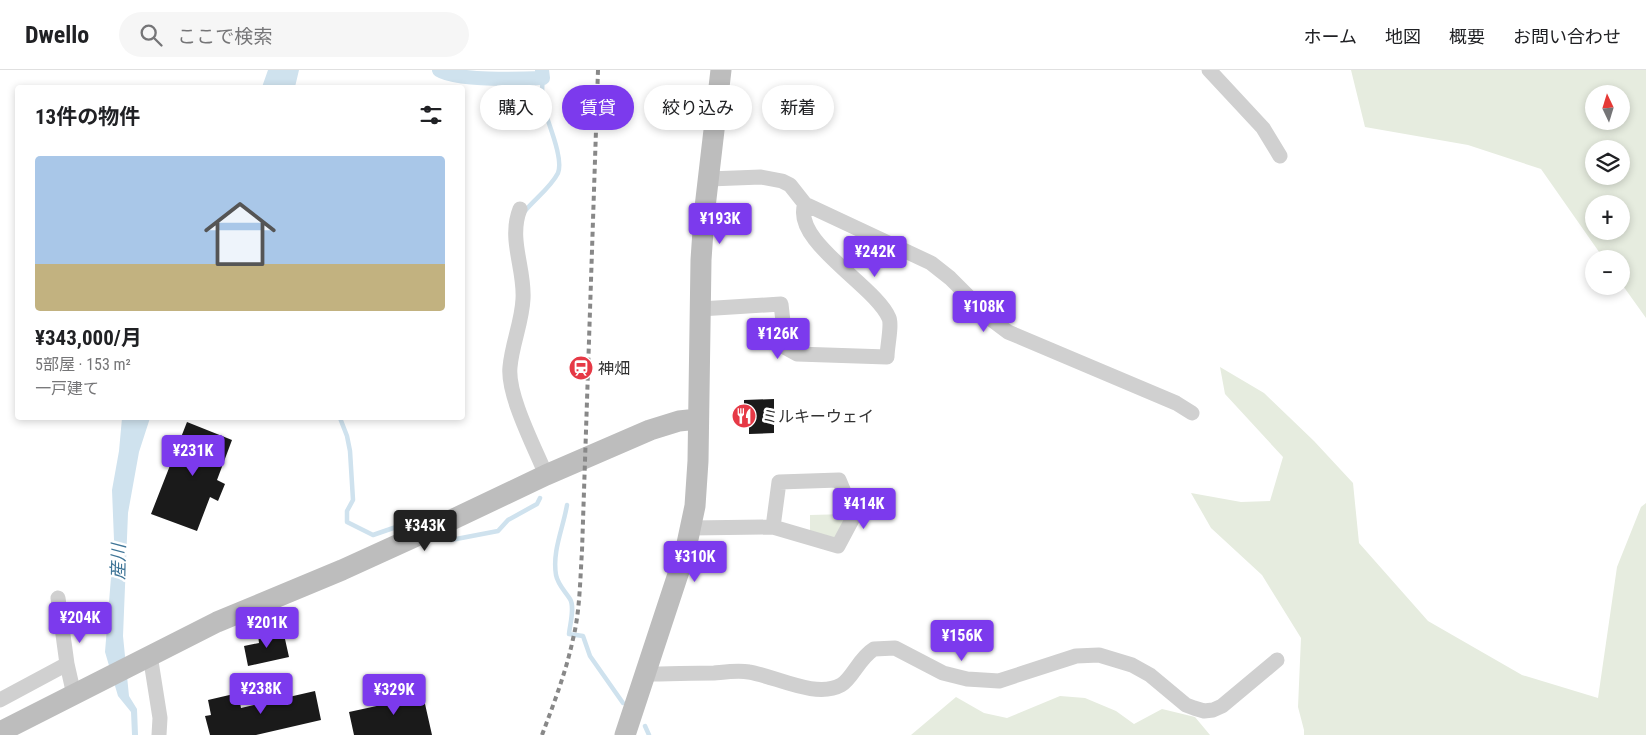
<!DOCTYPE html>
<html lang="ja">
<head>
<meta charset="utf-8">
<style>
	:root { --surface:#fff; --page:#f6f6f6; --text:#202124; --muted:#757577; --line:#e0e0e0; --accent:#7c3aed }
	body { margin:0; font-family:"Roboto Condensed","Noto Sans JP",sans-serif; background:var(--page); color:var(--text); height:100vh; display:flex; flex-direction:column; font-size:19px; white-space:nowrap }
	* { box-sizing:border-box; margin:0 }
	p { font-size:16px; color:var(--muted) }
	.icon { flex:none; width:28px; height:28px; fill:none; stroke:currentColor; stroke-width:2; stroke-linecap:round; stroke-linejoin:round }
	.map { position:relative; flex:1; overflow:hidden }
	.side { position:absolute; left:15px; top:15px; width:450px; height:335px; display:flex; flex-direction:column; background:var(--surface); border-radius:5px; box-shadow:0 2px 8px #0003 }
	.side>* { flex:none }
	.hud { position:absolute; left:480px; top:15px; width:475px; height:45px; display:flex; gap:10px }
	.needle { width:32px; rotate:356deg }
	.tools { position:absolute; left:1585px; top:15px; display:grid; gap:10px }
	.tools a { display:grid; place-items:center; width:45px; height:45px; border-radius:50%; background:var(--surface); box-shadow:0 2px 8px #0003; font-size:25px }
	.price { position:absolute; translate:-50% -42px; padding:0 11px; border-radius:5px; background:var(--accent); color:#fff; font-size:16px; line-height:32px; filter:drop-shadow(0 1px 2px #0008) }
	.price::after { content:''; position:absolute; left:50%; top:30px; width:15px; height:11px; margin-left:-8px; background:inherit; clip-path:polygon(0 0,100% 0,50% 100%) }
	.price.active { background:#222; color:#fff }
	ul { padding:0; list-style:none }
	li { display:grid; align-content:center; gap:10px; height:265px; padding:0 20px }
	li span { display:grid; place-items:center; height:155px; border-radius:5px; color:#555 }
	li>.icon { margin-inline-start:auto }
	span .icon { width:90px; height:90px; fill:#fffc; stroke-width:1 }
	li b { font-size:21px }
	h2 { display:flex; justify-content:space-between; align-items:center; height:60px; padding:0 20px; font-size:21px }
	.chip { padding:0 18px; border-radius:22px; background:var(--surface); box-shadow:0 2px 8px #0003; font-size:18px; line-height:45px }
	.chip.active { background:var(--accent); color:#fff }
	header { display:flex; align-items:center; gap:30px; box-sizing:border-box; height:70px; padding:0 25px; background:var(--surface); border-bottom:1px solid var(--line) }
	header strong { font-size:24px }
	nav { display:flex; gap:28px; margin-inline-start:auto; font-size:18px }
	.search { width:350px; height:45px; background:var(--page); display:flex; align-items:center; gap:12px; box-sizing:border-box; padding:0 18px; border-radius:28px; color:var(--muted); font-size:19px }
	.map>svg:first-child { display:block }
	.green { fill:#e6ecdf; fill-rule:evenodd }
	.water { fill:#cfe2ee }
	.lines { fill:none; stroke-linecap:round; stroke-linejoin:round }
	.stream { stroke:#cfe2ee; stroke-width:4.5 }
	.canal { stroke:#cfe2ee; stroke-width:14 }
	.building { fill:#1a1a1a }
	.street { stroke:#d0d0d0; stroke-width:15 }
	.secondary { stroke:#bdbdbd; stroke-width:21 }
	.rail { stroke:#888; stroke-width:4; stroke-dasharray:5 4; stroke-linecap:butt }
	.labels { text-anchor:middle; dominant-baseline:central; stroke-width:5; stroke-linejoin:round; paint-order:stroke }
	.poi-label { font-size:16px; fill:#333; stroke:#fff; text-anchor:start }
	.water-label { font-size:18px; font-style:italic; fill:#3f7597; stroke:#fff }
</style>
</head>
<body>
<header>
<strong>Dwello</strong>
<div class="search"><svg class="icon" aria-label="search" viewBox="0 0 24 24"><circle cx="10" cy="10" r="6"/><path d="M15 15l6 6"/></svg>ここで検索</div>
<nav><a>ホーム</a><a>地図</a><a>概要</a><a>お問い合わせ</a></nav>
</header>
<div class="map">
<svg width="1646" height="665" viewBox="0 0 1646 665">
	<rect width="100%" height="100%" fill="#fff"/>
	<!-- green -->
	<path class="green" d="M1351,0H1646V248L1621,213V189H1604L1541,99L1468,75L1365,57ZM1594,24H1621V51H1594ZM1594,79H1621V106H1594ZM1594,134H1621V161H1594Z
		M1220,297L1264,323L1314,371L1353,413L1359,473L1428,551L1522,605L1598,628L1617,497L1641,437L1646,433V665H1304V660L1298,637L1301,568L1262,505L1211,458L1191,423L1241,432L1270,431L1283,387L1225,324Z
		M847,444L839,466L830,470L810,462V445Z
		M1060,626L1085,628L1116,641L1134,654L1162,639L1195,647L1210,665H911L956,627L984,643L1007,648Z"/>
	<!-- water -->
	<path class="water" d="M268,0H299L295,17H262Z
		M122,348H150L139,382L128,443L123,566L129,626L137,639L138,665H132L131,642L118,626L105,582L114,470L112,420L119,381Z"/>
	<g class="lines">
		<!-- stream -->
		<path class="stream" d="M525,141C535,129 551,117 558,103C564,88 547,51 543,35C541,26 542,17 543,8
			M340,348L347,366L350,381L353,430L347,441V452L373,465L425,447L432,452
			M567,435C563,459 552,481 556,505C558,515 565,521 570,529C575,537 570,554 569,564L583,566L590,586L623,633
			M441,461L451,470L498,461L508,450L537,434L540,428
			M645,656L649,665"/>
		<!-- canal -->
		<path class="canal" d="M439,0C456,11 520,9 543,8L542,0"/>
	</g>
	<!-- building -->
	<path class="building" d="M774,329V363L749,364V345H744V330Z
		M187,352L232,370L217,410L225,414L218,431L210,427L197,461L151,444Z
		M283,560L289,587L248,596L244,576L259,573L258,565Z
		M419,615L421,626L423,625L432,665H354L349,642L395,632L393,621Z
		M315,621L321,650L256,665H210L205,646L211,645L208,630L238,623L241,638Z"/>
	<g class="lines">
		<!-- street -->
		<path class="street" d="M1209,0L1263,58L1280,86
			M709,109L761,107L782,111L790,115L805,134L931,193L950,208L992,250L1008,262L1176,333L1192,343
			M520,139C508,169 525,199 523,229C522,252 512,274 510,297C507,325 535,378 546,405
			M700,239L781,234L786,278L797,284L887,287C887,278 892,255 889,248C876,216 791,171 805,134
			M691,458L773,457L838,476L854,446L839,410L779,412L773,457
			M58,528L67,594L74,625
			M150,585L160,648L159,665
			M646,604C669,604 691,603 714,603C725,602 738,600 749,602C775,606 816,629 841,615C852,609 859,588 874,579L895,578L943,603L967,609L999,611L1076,586L1099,585L1132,595L1150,605L1186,635L1194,638L1204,641L1213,640L1222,636L1277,590
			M0,630L67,594"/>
		<!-- secondary -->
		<path class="secondary" d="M0,662L217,552L342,500L443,454L546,405L650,360L679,351L698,349
			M625,665L685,483L695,436L698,391L701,190L704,146L721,0"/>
		<!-- rail -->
		<path class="rail" d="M542,665C554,633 566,602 573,569C580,541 580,510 582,481L598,0"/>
	</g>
	<!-- icons -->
	<defs>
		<symbol id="station-disc" viewBox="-11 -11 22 22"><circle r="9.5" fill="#e63946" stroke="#fff"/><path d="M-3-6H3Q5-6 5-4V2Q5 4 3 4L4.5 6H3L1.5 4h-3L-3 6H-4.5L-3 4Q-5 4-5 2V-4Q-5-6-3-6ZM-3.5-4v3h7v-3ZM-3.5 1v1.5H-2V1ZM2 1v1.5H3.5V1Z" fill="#fff"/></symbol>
		<symbol id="restaurant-disc" viewBox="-11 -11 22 22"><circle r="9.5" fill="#e63946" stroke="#fff"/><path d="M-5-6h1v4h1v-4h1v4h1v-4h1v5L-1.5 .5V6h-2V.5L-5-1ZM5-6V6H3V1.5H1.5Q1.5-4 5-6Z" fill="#fff"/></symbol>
	</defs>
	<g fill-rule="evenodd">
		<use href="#station-disc" x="567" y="284" width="28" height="28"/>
		<use href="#restaurant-disc" x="730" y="332" width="28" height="28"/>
	</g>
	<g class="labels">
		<!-- poi labels -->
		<g class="poi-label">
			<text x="598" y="298">神畑</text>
			<text x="762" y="346">ミルキーウェイ</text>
		</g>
		<!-- water labels -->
		<g class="water-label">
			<text transform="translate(118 492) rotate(-89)">産川</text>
		</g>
	</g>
</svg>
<div class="tools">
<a><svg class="needle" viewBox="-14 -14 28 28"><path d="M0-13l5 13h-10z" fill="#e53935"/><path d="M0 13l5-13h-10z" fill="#757577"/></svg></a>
<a><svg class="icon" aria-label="layers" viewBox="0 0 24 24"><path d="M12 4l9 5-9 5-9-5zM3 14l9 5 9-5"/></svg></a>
<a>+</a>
<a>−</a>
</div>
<b class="price" style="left:720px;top:175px">¥193K</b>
<b class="price" style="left:875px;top:208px">¥242K</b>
<b class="price" style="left:984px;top:263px">¥108K</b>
<b class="price" style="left:778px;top:290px">¥126K</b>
<b class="price" style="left:193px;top:407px">¥231K</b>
<b class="price" style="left:864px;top:460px">¥414K</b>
<b class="price active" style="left:425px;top:482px">¥343K</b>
<b class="price" style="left:695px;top:513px">¥310K</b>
<b class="price" style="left:80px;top:574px">¥204K</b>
<b class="price" style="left:267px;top:579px">¥201K</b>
<b class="price" style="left:962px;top:592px">¥156K</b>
<b class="price" style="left:261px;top:645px">¥238K</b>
<b class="price" style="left:394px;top:646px">¥329K</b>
<div class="hud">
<a class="chip">購入</a>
<a class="chip active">賃貸</a>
<a class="chip">絞り込み</a>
<a class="chip">新着</a>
</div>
<section class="side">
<h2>13件の物件<svg class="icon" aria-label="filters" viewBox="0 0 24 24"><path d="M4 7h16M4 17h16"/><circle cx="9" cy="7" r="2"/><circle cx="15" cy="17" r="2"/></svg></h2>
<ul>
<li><span style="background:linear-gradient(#a9c7e8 70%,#c2b280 0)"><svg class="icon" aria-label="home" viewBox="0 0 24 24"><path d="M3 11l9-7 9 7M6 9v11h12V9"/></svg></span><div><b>¥343,000/月</b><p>5部屋 · 153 m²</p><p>一戸建て</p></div></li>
</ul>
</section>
</div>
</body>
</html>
